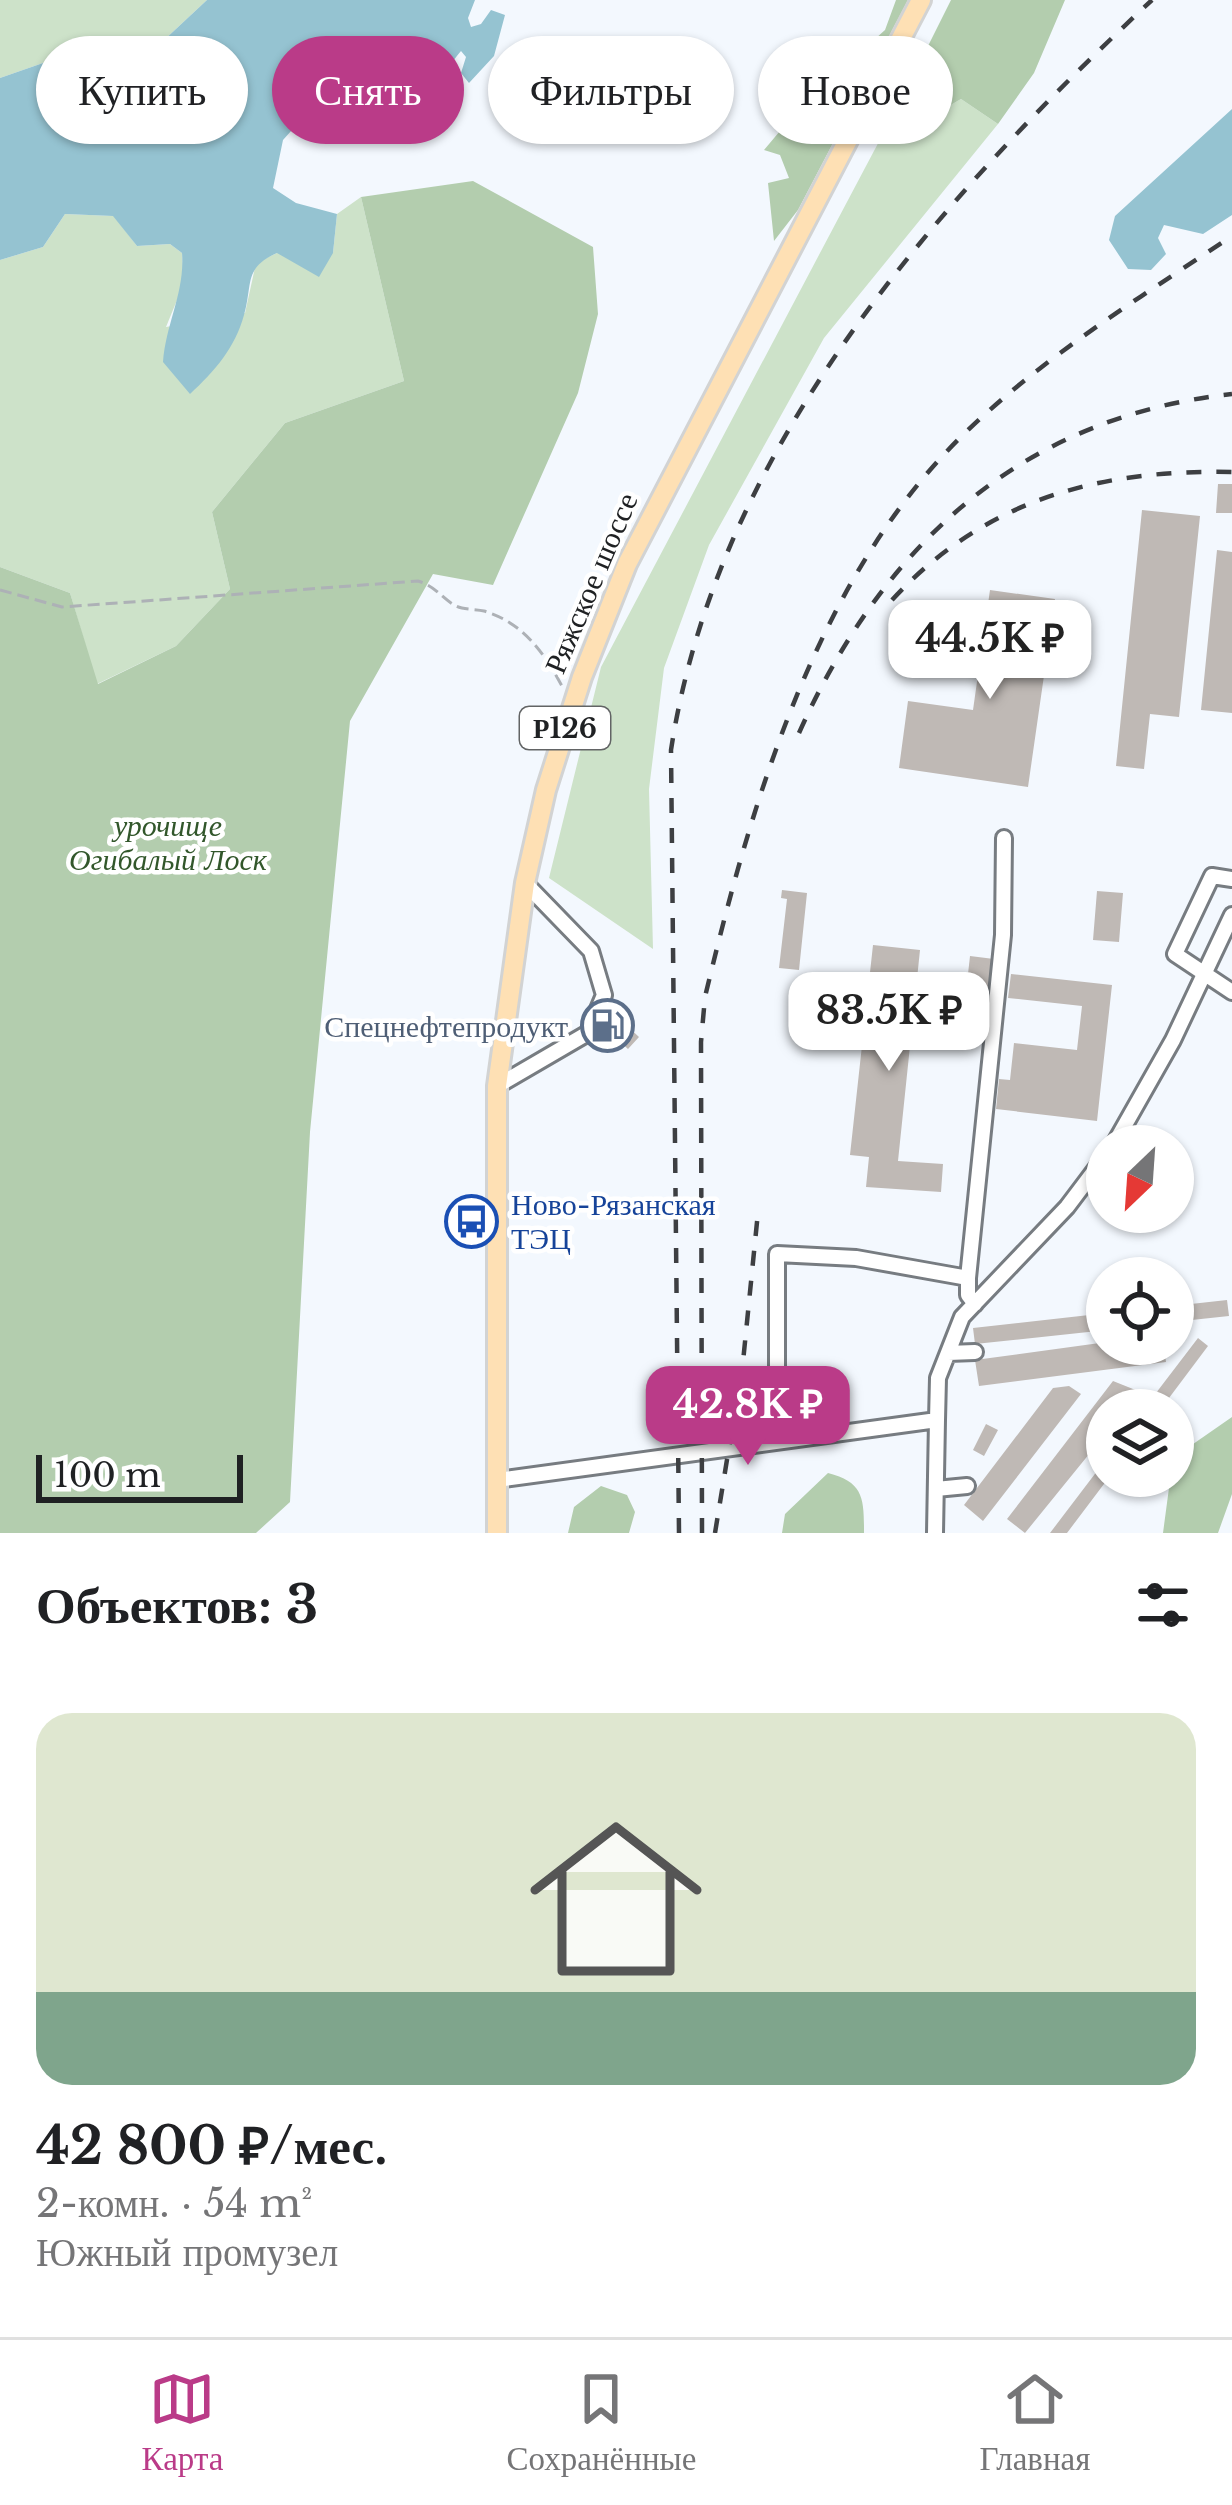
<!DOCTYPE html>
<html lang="ru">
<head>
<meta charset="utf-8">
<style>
	:root { --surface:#fff; --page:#f2f2f2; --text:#202124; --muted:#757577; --line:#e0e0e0; --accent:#ba3b88 }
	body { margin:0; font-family:"Libre Baskerville",serif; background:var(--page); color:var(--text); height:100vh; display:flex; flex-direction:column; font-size:45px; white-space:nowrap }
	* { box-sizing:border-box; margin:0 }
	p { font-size:39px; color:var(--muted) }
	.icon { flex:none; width:66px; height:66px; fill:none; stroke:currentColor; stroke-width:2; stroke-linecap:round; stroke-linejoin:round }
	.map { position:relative; height:1533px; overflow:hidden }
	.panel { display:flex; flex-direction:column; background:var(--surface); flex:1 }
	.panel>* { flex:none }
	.guide { position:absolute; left:36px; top:36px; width:1161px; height:108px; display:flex; gap:24px }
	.needle { width:78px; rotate:205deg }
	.tools { position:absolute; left:1086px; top:1125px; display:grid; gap:24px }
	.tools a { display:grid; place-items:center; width:108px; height:108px; border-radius:50%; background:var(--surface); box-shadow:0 3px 9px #0004; font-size:60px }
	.scale { position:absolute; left:36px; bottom:30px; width:207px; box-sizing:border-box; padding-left:12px; border:6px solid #1f2123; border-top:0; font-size:33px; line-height:42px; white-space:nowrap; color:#1f2123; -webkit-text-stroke:9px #fff; paint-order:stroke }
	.price { position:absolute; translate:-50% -102px; padding:0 27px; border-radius:24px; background:#fff; color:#222; font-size:39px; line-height:78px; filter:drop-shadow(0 3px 6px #0008) }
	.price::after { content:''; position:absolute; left:50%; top:72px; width:36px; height:27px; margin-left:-18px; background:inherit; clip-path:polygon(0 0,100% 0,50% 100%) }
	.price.active { background:var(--accent); color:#fff }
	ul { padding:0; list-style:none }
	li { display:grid; align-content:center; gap:24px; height:636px; padding:0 36px }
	li span { display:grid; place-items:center; height:372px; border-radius:36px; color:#555 }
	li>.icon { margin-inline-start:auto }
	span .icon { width:216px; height:216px; fill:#fffc; stroke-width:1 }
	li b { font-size:51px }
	h2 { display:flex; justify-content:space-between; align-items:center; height:144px; padding:0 36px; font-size:51px }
	.tag { padding:0 42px; border-radius:54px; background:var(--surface); box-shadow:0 3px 9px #0004; font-size:42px; line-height:108px }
	.tag.active { background:var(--accent); color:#fff }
	.tab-bar { display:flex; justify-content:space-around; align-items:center; height:168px; border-top:3px solid var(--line); background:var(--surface); font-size:33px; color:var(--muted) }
	.tab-bar a { display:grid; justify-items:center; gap:6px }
	.tab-bar .active { color:var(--accent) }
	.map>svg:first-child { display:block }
	.green { fill:#cde2c9 }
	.forest { fill:#b3cdae }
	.water { fill:#95c3d1 }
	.building { fill:#bfb9b5 }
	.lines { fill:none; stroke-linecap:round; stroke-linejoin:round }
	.minor-casing { stroke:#777c81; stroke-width:20 }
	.major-casing { stroke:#d2d3d3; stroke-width:24 }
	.path { stroke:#adb1b6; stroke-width:3; stroke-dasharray:12 6; stroke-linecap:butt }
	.minor { stroke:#fff; stroke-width:14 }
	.major { stroke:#fee0b4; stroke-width:18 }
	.rail { stroke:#3d3f42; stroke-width:4.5; stroke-dasharray:15 15; stroke-linecap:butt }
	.labels { text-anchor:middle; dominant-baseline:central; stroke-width:9; stroke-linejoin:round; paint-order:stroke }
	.shield { fill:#fff; stroke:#626465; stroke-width:3 }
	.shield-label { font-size:27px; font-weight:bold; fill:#1f2123 }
	.street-label { font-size:30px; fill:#1f2123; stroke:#fff }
	.park-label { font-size:30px; font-style:italic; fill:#32572b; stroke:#fff }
	.service-label { font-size:30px; fill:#4e5e75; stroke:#fff; text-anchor:end }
	.transit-label { font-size:30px; fill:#164399; stroke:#fff; text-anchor:start }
</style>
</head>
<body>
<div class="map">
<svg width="1232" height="1533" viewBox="0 0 1232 1533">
	<rect width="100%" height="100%" fill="#f3f8fe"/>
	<!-- green -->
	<path class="green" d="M0,0H207L162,42L93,60L43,63L0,78Z
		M902,98L920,123L961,99L998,124L824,338L709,545L664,668L649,789L653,949L549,878L601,667Z
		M361,197L404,381L285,423L212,512L230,589L176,646L97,684L70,593L0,567V260L43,247L65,214L114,216L137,246L170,244L182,253L184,283L166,327L245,313L256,263L277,253H333L337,214Z"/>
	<!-- forest -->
	<path class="forest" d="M896,0H908L798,210L774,241L768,183L789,178L780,155L764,150L801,106L885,30Z
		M951,0H1065L1034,73L998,124L961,99L920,123L902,98Z
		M473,181L593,247L598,314L578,393L493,585L433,574L350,721L310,1132L290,1502L256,1533H0V567L70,593L98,684L176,646L230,589L212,512L285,423L404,381L361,197Z
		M1232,1417V1494L1218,1533H1163L1173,1458Z
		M828,1473C864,1482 864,1499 864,1533H782L785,1514Z
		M601,1486L627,1495L635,1512L629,1533H568L574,1507Z"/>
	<!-- water -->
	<path class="water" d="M207,0H475L468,18L471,27L481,24L491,10L505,15L494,56L469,83L461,73L466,57L461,51C443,73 438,86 407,80L399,66L373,52L312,92L309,111L283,140L273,188L296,203L337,214L333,253L319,277L277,253C243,268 253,284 244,315C235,348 214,372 190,394L163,362C166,323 185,292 182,253L170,244L137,246L113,216L65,214L43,247L0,260V78L43,63L93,60L162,42Z
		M1232,109V215L1203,234L1164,225L1158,238L1166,254L1151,270L1128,269L1109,240L1115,216Z"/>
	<!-- building -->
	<path class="building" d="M1218,484H1232V513H1216Z
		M1142,510L1200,516L1179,717L1150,714L1144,769L1116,766Z
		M1217,550L1232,552V713L1201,710Z
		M990,590L1055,599L1028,787L899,768L908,701L973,710Z
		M782,890L807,893L799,970L779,968L787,899L781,898Z
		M1097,891L1123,893L1119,942L1093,940Z
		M873,945L920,950L898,1161L943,1164L941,1192L866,1187L869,1157L850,1155Z
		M970,956L994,959L991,995L966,992Z
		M1011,974L1112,985L1097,1121L996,1109L999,1079L1010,1080L1014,1043L1077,1050L1082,1006L1008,998Z
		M607,1007L639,1037L628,1049L595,1019Z
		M1227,1300L1229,1316L1173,1322V1306Z
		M1107,1313V1330L975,1344L973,1328Z
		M1198,1338L1208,1346L1160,1410H1143Z
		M1107,1342L1175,1347L1164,1348L1166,1362L979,1386L975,1360Z
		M1113,1381L1138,1391L1123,1410H1107V1432L1025,1533L1007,1519Z
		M1069,1386L1081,1394L983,1521L964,1505L1053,1388Z
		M986,1424L998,1430L984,1456L973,1450Z
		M1107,1458L1110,1476L1067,1533H1050Z"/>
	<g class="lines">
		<defs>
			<path id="minor" d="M1232,879L1212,876L1175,954L1232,992
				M497,1086L588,1033L604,995L591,951L525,883
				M1113,1146L1173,1040L1232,915
				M975,1304L968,1295V1278L1003,935L1004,838
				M948,1353L975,1352
				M937,1420L938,1378L962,1317L1067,1207L1107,1154
				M771,1440L777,1394V1254L856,1258L968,1278
				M497,1480L937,1420L935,1533
				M936,1489L967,1486"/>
			<path id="major" d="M497,1533V1086L525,883L546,790L582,677L627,564L921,0"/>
		</defs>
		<!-- minor casing -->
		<use href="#minor" class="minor-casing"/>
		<!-- major casing -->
		<use href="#major" class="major-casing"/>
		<!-- path -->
		<path class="path" d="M0,590L62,607L418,581C437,587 441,598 456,606C464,610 476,609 484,611C524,623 545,654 563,688"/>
		<!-- minor -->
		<use href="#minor" class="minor"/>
		<!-- major -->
		<use href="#major" class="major"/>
		<!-- rail -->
		<path class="rail" d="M892,600C984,500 1099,469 1232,472
			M799,733C883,545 1021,417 1232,394
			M679,1533L671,750C717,449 936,202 1152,0
			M702,1533L701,1042L705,997C752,800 817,575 967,431C1046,355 1141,297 1232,236
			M715,1533L743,1362L758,1212"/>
	</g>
	<!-- icons -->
	<defs>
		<symbol id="fuel-ring" viewBox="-11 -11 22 22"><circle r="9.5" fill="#fff" stroke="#5c6f8a" stroke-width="1.5"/><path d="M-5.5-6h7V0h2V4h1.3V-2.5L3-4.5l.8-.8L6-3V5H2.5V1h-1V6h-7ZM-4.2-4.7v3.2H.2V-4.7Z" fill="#5c6f8a"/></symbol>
		<symbol id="bus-ring" viewBox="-11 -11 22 22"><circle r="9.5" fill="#fff" stroke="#1a4fb4" stroke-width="1.5"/><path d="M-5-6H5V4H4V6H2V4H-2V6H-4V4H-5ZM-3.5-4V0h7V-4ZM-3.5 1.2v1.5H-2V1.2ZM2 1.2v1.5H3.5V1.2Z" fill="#1a4fb4"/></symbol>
	</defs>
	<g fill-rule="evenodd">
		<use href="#fuel-ring" x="578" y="996" width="59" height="59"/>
		<use href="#bus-ring" x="442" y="1192" width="59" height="59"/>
	</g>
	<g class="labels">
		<!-- shield labels -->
		<rect class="shield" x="520" y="707" width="90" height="42" rx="9"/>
		<g class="shield-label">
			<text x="565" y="728">Р126</text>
		</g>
		<!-- street labels -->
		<g class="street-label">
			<text transform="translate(591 583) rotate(-67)">Ряжское шоссе</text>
		</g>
		<!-- park labels -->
		<g class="park-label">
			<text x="168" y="825">урочище<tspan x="168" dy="34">Огибалый Лоск</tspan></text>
		</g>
		<!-- service labels -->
		<g class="service-label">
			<text x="568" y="1026">Спецнефтепродукт</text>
		</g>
		<!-- transit labels -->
		<g class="transit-label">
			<text x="511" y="1204">Ново-Рязанская<tspan x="511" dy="34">ТЭЦ</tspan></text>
		</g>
	</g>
</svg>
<div class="tools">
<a><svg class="needle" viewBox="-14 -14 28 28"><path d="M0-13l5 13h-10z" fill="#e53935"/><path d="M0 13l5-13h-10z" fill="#757577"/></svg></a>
<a><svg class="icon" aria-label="locate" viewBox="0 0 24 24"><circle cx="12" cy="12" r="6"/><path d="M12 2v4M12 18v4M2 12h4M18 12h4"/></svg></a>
<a><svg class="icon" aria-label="layers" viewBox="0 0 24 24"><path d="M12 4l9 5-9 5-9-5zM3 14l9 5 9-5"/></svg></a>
</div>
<div class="scale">100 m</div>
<b class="price" style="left:990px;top:702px">44.5K ₽</b>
<b class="price" style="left:889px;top:1074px">83.5K ₽</b>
<b class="price active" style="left:748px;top:1468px">42.8K ₽</b>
<div class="guide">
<a class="tag">Купить</a>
<a class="tag active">Снять</a>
<a class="tag">Фильтры</a>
<a class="tag">Новое</a>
</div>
</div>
<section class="panel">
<h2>Объектов: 3<svg class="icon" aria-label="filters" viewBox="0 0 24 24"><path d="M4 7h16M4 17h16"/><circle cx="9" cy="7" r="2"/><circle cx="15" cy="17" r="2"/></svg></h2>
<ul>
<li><span style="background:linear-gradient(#dfe7d0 75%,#7fa58c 0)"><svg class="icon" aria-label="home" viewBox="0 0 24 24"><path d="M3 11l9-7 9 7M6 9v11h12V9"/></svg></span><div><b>42 800 ₽/мес.</b><p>2-комн. · 54 m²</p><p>Южный промузел</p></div></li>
</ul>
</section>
<nav class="tab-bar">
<a class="active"><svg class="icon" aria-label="map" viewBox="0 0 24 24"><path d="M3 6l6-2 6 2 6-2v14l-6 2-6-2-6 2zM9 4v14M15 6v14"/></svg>Карта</a>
<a><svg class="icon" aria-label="saved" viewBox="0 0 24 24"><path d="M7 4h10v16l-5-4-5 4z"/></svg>Сохранённые</a>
<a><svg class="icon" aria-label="home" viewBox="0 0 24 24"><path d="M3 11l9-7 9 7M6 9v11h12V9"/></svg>Главная</a>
</nav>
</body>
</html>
